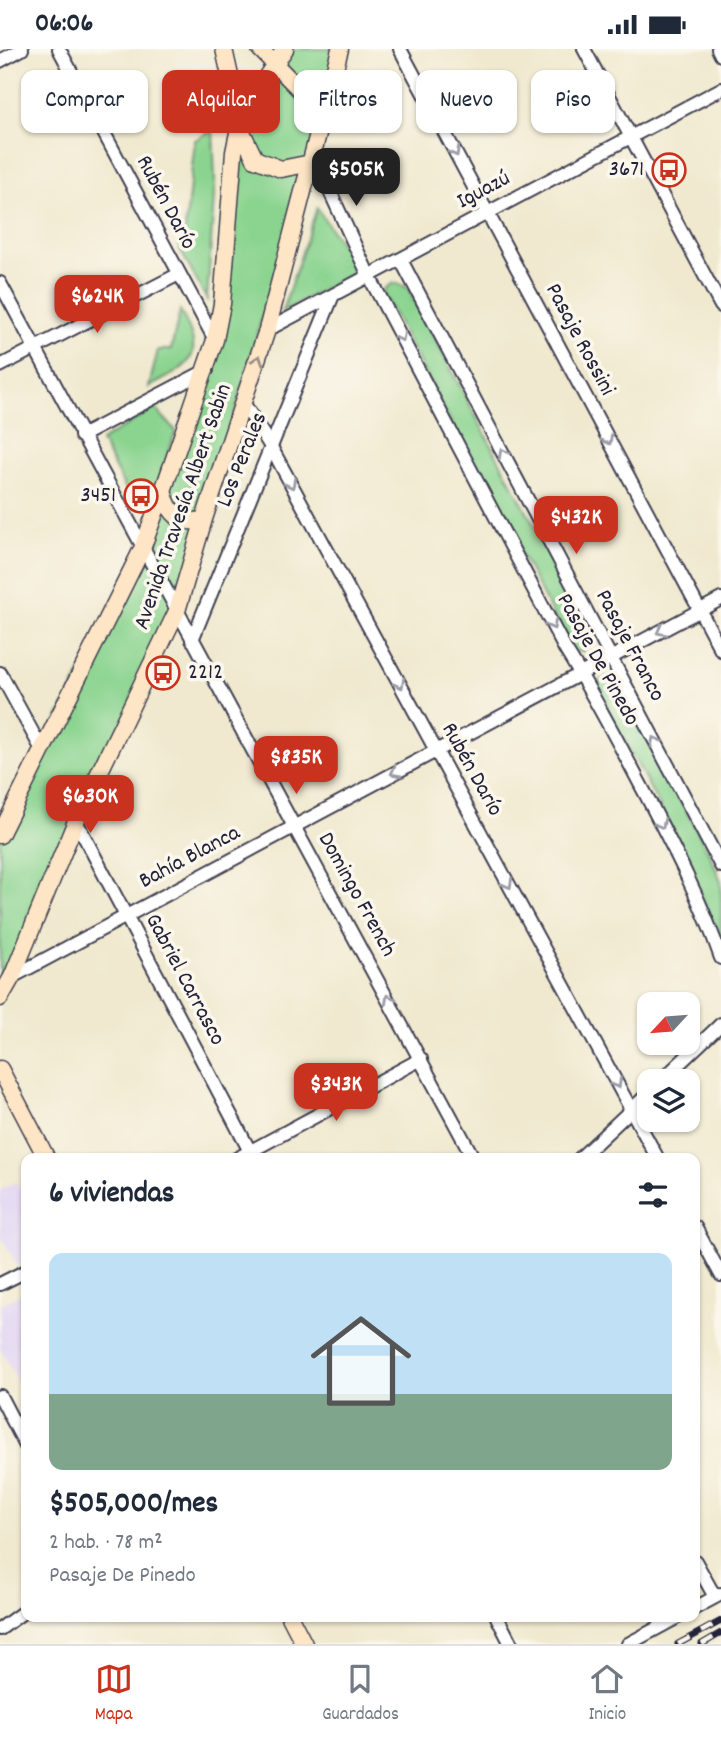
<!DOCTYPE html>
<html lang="es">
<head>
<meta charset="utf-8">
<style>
	:root { --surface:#fff; --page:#f2f2f3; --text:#1f2937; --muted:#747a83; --line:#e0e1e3; --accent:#c8321e }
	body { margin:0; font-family:Dekko,sans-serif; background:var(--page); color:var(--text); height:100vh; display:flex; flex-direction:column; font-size:26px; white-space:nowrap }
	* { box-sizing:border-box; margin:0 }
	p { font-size:23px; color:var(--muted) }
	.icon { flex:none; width:38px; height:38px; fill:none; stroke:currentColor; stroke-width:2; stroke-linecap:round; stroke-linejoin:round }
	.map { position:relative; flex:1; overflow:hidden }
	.panel { position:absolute; left:21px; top:1104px; width:679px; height:469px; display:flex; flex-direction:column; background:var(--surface); border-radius:14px; box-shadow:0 2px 5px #0004 }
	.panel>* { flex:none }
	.guide { position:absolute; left:21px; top:21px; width:679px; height:63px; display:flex; gap:14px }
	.needle { width:46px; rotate:244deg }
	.fabs { position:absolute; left:637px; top:943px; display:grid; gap:14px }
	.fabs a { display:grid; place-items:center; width:63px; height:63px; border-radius:14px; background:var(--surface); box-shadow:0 2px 5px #0004; font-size:35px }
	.price { position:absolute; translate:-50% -60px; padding:0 16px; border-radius:14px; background:var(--accent); color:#fff; font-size:23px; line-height:46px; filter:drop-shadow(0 2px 4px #0008) }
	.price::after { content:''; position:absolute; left:50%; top:42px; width:21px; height:16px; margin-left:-10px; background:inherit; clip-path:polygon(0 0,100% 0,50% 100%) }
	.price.selected { background:#222; color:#fff }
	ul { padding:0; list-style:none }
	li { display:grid; align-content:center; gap:14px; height:371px; padding:0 28px }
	li span { display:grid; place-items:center; height:217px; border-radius:14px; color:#555 }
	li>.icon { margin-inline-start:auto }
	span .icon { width:126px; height:126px; fill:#fffc; stroke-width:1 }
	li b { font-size:30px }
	h2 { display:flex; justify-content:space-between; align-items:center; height:84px; padding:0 28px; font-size:30px }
	.pill { padding:0 24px; border-radius:14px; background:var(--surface); box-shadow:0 2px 5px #0004; font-size:24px; line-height:63px }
	.pill.selected { background:var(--accent); color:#fff }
	.status { display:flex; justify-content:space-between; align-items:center; height:49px; padding:0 35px; background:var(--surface); direction:ltr }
	.status svg { height:19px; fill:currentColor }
	.dock { display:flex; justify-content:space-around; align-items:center; height:98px; border-top:2px solid var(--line); background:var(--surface); font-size:19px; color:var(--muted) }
	.dock a { display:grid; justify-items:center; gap:4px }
	.dock .selected { color:var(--accent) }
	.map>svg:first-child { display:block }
	.built { fill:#e0d4f4 }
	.green { fill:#8bd490; stroke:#567b66; stroke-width:2 }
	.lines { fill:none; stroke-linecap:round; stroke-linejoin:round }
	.minor-casing { stroke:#414051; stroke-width:16 }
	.secondary-casing { stroke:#414051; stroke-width:19 }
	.minor { stroke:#fff; stroke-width:12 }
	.secondary { stroke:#fde5c5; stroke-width:16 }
	.rail-casing { stroke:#22223b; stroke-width:7 }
	.rail { stroke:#fbf7ec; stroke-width:4.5; stroke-dasharray:13; stroke-linecap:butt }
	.oneway { stroke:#9c9ca7 }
	.oneway2 { stroke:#9a8d87 }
	.labels { text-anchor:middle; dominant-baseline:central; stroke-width:7; stroke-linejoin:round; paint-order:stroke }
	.poi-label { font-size:23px; fill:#22223b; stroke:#fbf7ec; text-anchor:end }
	.street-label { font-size:23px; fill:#22223b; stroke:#fbf7ec }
</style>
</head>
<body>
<div class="status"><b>06:06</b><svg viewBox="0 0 49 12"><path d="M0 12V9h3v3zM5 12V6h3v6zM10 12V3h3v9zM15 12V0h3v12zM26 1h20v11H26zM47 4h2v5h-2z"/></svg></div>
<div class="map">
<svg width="721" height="1595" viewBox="0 0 721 1595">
	<rect width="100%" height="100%" fill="#fbf7ec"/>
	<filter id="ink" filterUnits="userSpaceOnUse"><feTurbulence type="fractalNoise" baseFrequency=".0143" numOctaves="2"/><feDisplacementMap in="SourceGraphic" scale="14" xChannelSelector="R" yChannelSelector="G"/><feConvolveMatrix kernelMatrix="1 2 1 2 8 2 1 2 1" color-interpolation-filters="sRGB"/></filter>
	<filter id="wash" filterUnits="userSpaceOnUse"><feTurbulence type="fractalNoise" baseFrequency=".00686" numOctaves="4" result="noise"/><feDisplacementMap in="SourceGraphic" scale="28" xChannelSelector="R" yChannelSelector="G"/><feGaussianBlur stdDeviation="1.57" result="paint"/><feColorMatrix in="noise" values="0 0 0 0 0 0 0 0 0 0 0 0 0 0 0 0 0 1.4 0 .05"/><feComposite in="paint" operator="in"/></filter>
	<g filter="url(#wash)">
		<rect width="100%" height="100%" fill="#f0e9cf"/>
		<!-- built -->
		<path class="built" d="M16,1133L26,1153V1212L17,1217L0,1185V1141Z
			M26,1242V1348L0,1299V1256Z"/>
		<!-- green -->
		<path class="green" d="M285,0H340L177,562L0,949V786L142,501L206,321L240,74Z
			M213,81L215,133L207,251L178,197L184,189L195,91Z
			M317,159L358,221L282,263Z
			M394,234L407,238L592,585L593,593L582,603H576L570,598L383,245L385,239Z
			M180,262C207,309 191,316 149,338L158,301H171Z
			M155,359L176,382L152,451L135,458L101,392Z
			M606,627L615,630L711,808L721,832V894L679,794L597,639V633Z"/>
	</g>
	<g filter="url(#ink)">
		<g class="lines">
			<defs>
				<path id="minor" d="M59,0L215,291
					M400,0L721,601
					M584,0L721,257
					M718,0L721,6
					M0,12L22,0
					M311,114L327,136L369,227L565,600C594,646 619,695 645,744C673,798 701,851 721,909
					M401,211L721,817
					M0,234L474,1110
					M267,281L721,40
					M0,317L179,225
					M244,355L271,398L658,1110
					M81,387L207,321
					M192,591L333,246
					M0,624L41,699
					M76,772L254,1110
					M12,928L721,550
					M661,1032L721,975
					M236,1110L421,1010
					M579,1110L649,1044
					M695,1178L721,1226
					M0,1235L26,1222
					M0,1347L26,1397
					M695,1512L715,1548
					M695,1559L721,1545
					M497,1568L511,1595
					M0,1580L26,1561
					M628,1595L678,1568"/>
				<path id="secondary" d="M224,0L243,85L255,110L281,120L311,114
					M260,0L310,51L318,77
					M163,442C169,464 181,478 204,470
					M0,786L142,500L163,442L215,291L222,255L234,103L240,74L245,60L285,0
					M0,949L12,928L76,772L177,562L204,470L267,281L340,0
					M0,1020L47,1110
					M290,1568L304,1595"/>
			</defs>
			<!-- minor casing -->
			<use href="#minor" class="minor-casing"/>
			<!-- secondary casing -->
			<use href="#secondary" class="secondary-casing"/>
			<!-- minor -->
			<use href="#minor" class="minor"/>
			<!-- secondary -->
			<use href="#secondary" class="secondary"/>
			<defs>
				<path id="rail" d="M678,1595L721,1572
					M702,1595L721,1584"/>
			</defs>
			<!-- rail casing -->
			<use href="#rail" class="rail-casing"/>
			<!-- rail -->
			<use href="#rail" class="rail"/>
		</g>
		<!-- one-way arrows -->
		<defs><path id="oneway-chevron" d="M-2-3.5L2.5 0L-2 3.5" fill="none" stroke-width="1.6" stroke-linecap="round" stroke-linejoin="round" transform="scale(1.75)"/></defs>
		<g class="oneway">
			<use href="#oneway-chevron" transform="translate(455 103) rotate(62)"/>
			<use href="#oneway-chevron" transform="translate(401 288) rotate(62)"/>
			<use href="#oneway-chevron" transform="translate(608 391) rotate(62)"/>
			<use href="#oneway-chevron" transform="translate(503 404) rotate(-118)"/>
			<use href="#oneway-chevron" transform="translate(291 435) rotate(62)"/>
			<use href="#oneway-chevron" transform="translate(552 576) rotate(62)"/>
			<use href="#oneway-chevron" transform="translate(661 582) rotate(152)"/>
			<use href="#oneway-chevron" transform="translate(400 635) rotate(62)"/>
			<use href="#oneway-chevron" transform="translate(655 692) rotate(-118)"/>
			<use href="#oneway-chevron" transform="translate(395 723) rotate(152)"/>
			<use href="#oneway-chevron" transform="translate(661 775) rotate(63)"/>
			<use href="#oneway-chevron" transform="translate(508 835) rotate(61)"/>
			<use href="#oneway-chevron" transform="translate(389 950) rotate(-119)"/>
			<use href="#oneway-chevron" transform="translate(617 1035) rotate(61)"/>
		</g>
		<use class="oneway2" href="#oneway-chevron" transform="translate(258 311) rotate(-72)"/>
	</g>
	<!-- icons -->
	<defs>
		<symbol id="bus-ring" viewBox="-11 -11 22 22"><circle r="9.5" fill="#fbf7ec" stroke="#c8321e" stroke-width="1.5"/><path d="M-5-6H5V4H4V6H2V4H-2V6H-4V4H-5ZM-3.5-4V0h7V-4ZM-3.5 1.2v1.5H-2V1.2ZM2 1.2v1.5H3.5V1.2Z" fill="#c8321e"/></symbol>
	</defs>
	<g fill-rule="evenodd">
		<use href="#bus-ring" x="650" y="102" width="38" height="38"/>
		<use href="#bus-ring" x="122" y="428" width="38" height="38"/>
		<use href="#bus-ring" x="144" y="605" width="38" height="38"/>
	</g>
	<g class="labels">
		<!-- poi labels -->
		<g class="poi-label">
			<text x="644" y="121">3671</text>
			<text x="116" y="447">3451</text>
			<text x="188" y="624" text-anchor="start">2212</text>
		</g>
		<!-- street labels -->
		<g class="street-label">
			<text transform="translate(484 142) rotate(-28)">Iguazú</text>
			<text transform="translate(165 154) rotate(62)">Rubén Darío</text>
			<text transform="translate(579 291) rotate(62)">Pasaje Rossini</text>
			<text transform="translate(243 411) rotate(-68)">Los Perales</text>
			<text transform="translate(184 458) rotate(-71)">Avenida Travesía Albert Sabin</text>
			<text transform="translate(629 597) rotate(62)">Pasaje Franco</text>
			<text transform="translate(597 611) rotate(61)">Pasaje De Pinedo</text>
			<text transform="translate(471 721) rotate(61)">Rubén Darío</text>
			<text transform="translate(190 809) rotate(-28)">Bahía Blanca</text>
			<text transform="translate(356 846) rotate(61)">Domingo French</text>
			<text transform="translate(184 931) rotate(62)">Gabriel Carrasco</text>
		</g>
	</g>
</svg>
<div class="fabs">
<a><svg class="needle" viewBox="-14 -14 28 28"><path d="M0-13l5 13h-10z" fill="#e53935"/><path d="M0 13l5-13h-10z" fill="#747a83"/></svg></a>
<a><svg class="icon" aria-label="layers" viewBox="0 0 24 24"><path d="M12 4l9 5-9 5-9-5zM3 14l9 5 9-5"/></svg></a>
</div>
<b class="price selected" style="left:356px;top:159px">$505K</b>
<b class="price" style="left:97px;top:286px">$624K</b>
<b class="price" style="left:576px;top:507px">$432K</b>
<b class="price" style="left:296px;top:747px">$835K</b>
<b class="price" style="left:90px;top:786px">$630K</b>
<b class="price" style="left:336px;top:1074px">$343K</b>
<div class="guide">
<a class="pill">Comprar</a>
<a class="pill selected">Alquilar</a>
<a class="pill">Filtros</a>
<a class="pill">Nuevo</a>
<a class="pill">Piso</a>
</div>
<section class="panel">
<h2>6 viviendas<svg class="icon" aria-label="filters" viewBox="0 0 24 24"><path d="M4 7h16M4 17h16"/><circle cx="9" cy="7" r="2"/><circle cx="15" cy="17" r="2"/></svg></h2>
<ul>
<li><span style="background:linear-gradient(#bfe0f5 65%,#7fa58c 0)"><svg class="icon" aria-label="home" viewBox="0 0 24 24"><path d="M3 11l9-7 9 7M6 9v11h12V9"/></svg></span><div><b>$505,000/mes</b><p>2 hab. · 78 m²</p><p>Pasaje De Pinedo</p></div></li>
</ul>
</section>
</div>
<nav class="dock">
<a class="selected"><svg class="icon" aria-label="map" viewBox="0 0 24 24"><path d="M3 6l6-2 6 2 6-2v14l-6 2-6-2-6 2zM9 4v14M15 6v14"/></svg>Mapa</a>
<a><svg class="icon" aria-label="saved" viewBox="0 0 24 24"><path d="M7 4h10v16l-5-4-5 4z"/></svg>Guardados</a>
<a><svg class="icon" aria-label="home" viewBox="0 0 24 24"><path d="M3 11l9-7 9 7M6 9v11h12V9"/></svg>Inicio</a>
</nav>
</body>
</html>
